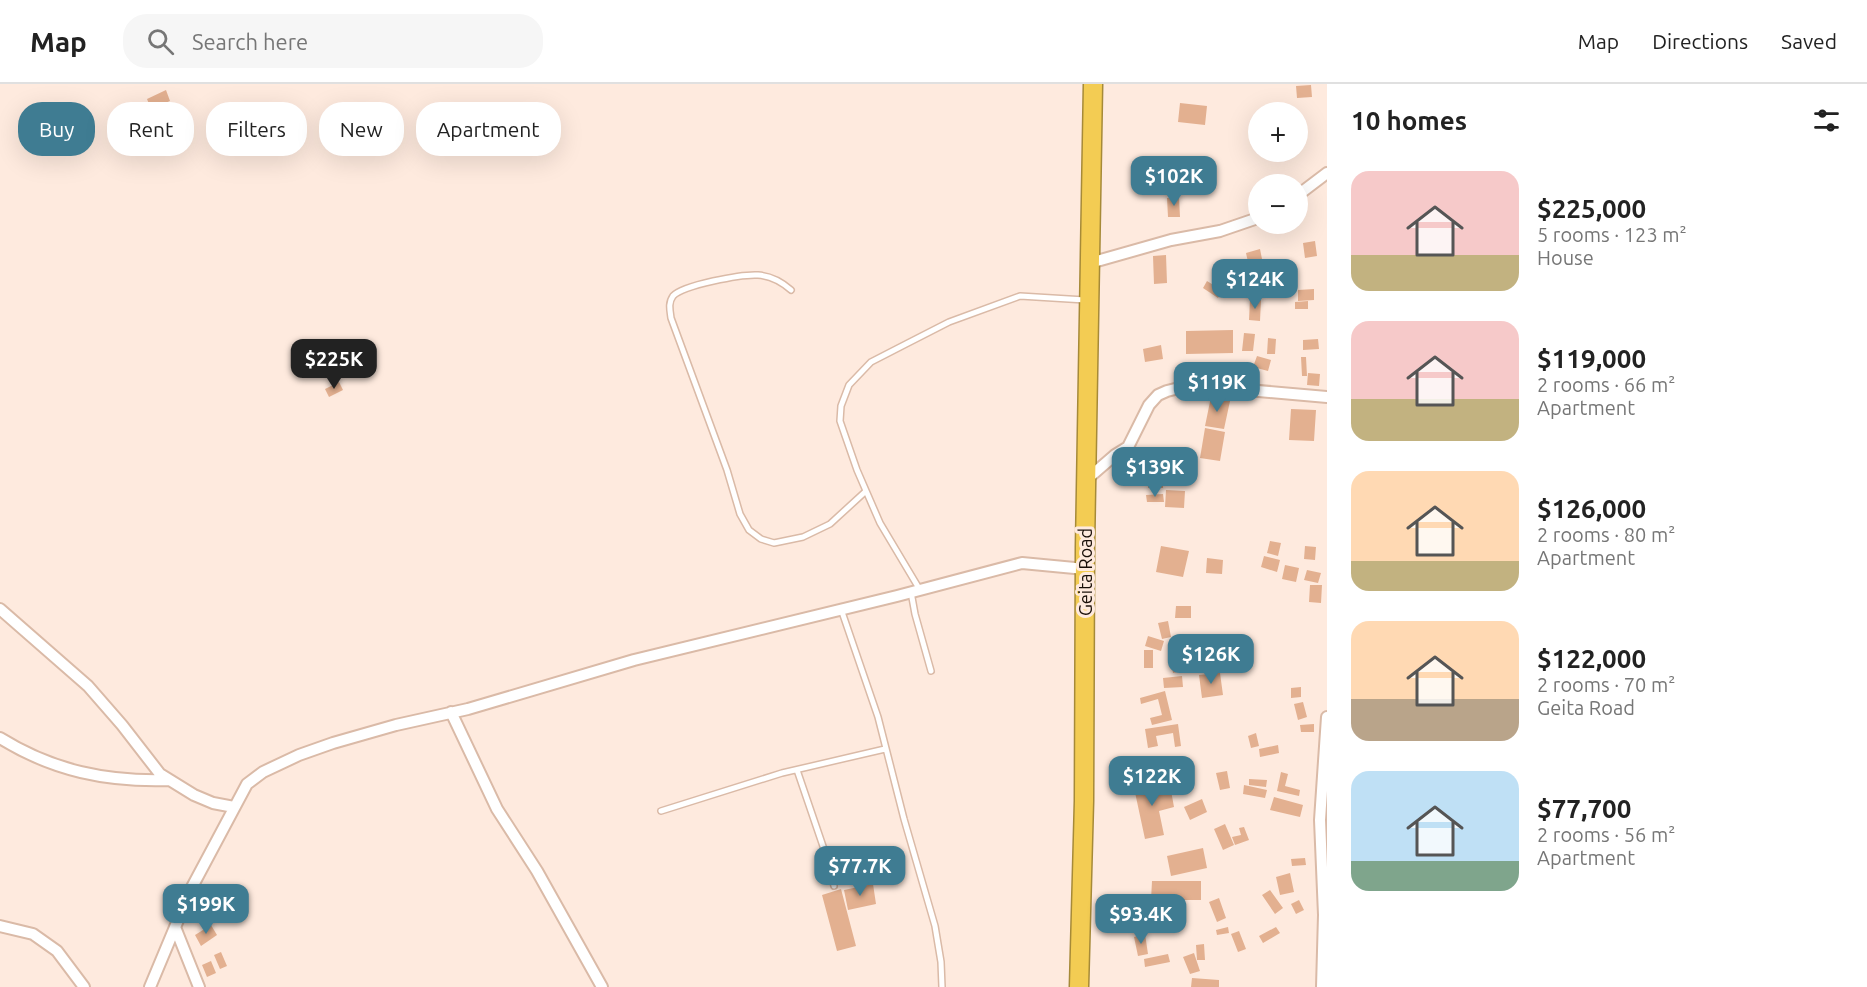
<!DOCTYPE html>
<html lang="en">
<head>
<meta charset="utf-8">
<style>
	:root { --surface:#fff; --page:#f6f6f6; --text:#222; --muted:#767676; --line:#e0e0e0; --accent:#3f7c92 }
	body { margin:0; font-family:Ubuntu,sans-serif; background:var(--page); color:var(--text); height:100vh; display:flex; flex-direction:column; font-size:22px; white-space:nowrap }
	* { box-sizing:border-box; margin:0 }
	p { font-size:20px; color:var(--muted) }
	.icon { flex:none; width:33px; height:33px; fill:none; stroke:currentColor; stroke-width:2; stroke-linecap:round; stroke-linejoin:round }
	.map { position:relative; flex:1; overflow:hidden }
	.details { display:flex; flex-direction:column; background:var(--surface); width:540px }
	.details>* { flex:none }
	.banner { position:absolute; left:18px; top:18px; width:570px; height:54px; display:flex; gap:12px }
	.buttons { position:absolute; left:1248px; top:18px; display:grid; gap:12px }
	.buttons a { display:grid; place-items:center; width:60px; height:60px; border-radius:50%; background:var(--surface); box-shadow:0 6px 24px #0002; font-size:30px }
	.price { position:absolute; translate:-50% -51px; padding:0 14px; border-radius:12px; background:var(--accent); color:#fff; font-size:20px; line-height:39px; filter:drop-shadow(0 2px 3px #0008) }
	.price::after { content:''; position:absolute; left:50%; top:36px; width:18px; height:14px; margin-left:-9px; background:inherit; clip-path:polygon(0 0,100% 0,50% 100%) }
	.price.on { background:#222; color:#fff }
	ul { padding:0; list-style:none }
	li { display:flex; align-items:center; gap:18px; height:150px; padding:0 24px }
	li span { display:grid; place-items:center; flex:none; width:168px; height:120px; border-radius:18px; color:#555 }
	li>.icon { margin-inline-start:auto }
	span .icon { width:72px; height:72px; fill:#fffc; stroke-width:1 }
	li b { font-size:26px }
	h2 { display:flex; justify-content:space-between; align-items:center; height:72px; padding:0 24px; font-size:26px }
	.chip { padding:0 21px; border-radius:24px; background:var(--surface); box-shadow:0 6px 24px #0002; font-size:21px; line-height:54px }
	.chip.on { background:var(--accent); color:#fff }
	header { display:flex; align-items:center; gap:36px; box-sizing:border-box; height:84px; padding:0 30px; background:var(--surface); border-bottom:2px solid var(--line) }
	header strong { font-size:28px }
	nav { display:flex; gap:33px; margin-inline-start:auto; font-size:21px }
	.search { width:420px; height:54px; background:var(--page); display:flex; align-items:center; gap:15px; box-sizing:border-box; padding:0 21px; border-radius:24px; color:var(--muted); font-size:22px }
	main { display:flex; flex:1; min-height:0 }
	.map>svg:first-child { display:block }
	.building { fill:#e3b090 }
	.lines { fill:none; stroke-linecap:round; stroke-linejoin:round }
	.lane-casing { stroke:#dabaa7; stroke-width:8 }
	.street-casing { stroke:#dabaa7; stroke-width:14 }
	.highway-casing { stroke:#a68a38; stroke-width:21 }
	.lane { stroke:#fff; stroke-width:5 }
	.street { stroke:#fff; stroke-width:10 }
	.highway { stroke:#f3cc53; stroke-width:18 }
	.labels { text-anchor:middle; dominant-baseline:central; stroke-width:6; stroke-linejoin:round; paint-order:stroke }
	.street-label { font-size:18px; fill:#180e07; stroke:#feeade }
</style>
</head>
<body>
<header>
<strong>Map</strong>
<div class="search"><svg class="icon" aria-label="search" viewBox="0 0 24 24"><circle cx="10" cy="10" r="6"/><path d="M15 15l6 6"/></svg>Search here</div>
<nav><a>Map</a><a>Directions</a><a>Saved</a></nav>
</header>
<main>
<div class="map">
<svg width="1327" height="903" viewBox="0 0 1327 903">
	<rect width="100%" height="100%" fill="#feeade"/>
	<!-- building -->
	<path class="building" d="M1311,1L1312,13L1297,14L1296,2Z
		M166,6L170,17L151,25L147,15Z
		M1180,19L1207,22L1205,41L1178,38Z
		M1298,49H1305V60H1298Z
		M1191,75L1210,76L1208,106L1190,105Z
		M1179,113L1180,133H1168L1167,114Z
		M1315,157L1317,172L1305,174L1303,159Z
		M1260,165L1262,175L1248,178L1246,169Z
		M1166,171L1167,199L1154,200L1153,172Z
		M1207,197L1223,207L1218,214L1203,204Z
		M1314,205V216L1298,217V206Z
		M1250,215L1261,216L1260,237L1249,236Z
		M1308,217V225H1295V218Z
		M1233,246V269L1186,270V247Z
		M1244,249L1255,250L1253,267H1242Z
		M1268,254L1276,255L1275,270H1267Z
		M1318,255L1319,265L1303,266V256Z
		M1161,261L1163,275L1145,278L1143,265Z
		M1257,272L1271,276L1268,287L1253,283Z
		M1301,273H1306L1307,292H1302Z
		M1308,289L1320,290L1319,302L1307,301Z
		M339,298L343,306L329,313L325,305Z
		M1211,313L1230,317L1224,345L1205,342Z
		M1291,325L1316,326L1314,357L1289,356Z
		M1205,344L1225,348L1220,377L1200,374Z
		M1162,376L1163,404H1148L1147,377Z
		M1166,406L1185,407L1184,424L1165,423Z
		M1163,410L1164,418H1147L1146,411Z
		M1270,457L1281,459L1278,472L1267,469Z
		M1161,462L1189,467L1183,493L1156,488Z
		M1305,462L1316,463L1315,476L1304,475Z
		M1264,472L1280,476L1277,488L1261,483Z
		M1207,474L1223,476L1222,490L1206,489Z
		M1285,481L1299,484L1296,498L1282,495Z
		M1307,486L1321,489L1318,499L1304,496Z
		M1310,501H1322L1321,519L1309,518Z
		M1176,522H1191V534H1175Z
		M1168,537L1171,553L1162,555L1158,539Z
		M1148,552L1164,557L1161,567L1145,562Z
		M1218,558L1222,581L1206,585L1202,561Z
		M1184,564L1187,586L1173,589L1170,567Z
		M1144,566H1153V584H1144Z
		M1220,589L1223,611L1202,614L1199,591Z
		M1182,592L1183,603L1164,604L1163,594Z
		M1301,603V613L1291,614V604Z
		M1165,607L1172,636L1152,641L1150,634L1162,631L1158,615L1141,620L1140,614Z
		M1303,618L1307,633L1298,636L1294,620Z
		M1178,640L1181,662L1175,663L1173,649L1156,652L1158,662L1148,664L1145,645Z
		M1314,640V648H1301L1300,641Z
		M1256,649L1259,662L1251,664L1248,652Z
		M1278,661L1279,669L1260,673L1259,665Z
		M1227,687L1230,704L1220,706L1216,689Z
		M1281,688L1288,690L1285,702L1300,706L1299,712L1277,707Z
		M1249,695L1267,696L1266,703L1249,701Z
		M1149,696L1151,705L1170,701L1174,723L1159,727L1164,751L1145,755L1133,699Z
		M1244,701L1267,706L1265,714L1243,710Z
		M1274,713L1303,721L1300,733L1270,726Z
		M1202,715L1207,728L1190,736L1184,723Z
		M1225,740L1234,761L1223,766L1214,745Z
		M1244,743L1249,756L1235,761L1232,753L1241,751L1239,744Z
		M1203,764L1207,784L1171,792L1167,772Z
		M1305,774L1306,781L1292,782L1291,775Z
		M1290,789L1294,808L1280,811L1276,793Z
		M1152,797H1201V816H1151Z
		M873,800L876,820L848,826L844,806Z
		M841,805L856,862L837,867L822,811Z
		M1270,806L1283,824L1275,830L1262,811Z
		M1219,814L1226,834L1217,838L1209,818Z
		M1299,816L1304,826L1296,830L1291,820Z
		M1181,818L1185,837L1174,840L1169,820Z
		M211,841L217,851L201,862L195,851Z
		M1228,843L1229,849L1217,851L1216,846Z
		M1276,843L1280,849L1263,859L1259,852Z
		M1239,847L1246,865L1238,868L1231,850Z
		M1145,850L1148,870L1138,872L1134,853Z
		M1204,860L1205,876H1197L1196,861Z
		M221,868L227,882L220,885L214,871Z
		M1194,869L1200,887L1190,890L1183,873Z
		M1168,870L1170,878L1145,883L1144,875Z
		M211,877L216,889L207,893L202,881Z
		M1192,894L1219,896V903H1191Z"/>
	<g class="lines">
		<defs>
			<path id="lane" d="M791,206C782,198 771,192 758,191C742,190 683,201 673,212C668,219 670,226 671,234L727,386L740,430L749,446L761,455L774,459L803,453L830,440L866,407
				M920,506L880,439L857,386L840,337L841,322L849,301L871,278L906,260L949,238L1020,212L1085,216
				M911,508L915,530L931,587
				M841,525L878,633L904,735L935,842L941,878L942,903
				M797,686L826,771L834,802
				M661,727L782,689L885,665"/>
			<path id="street" d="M1298,111L1327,89
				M1090,179L1171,156L1220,147L1258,134
				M1086,396L1115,371L1128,363L1149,321L1158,311L1167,307L1191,301L1327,313
				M0,525L88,602L122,641L160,690L194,711L213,719L234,723
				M451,628L497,725L537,787L602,903
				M0,654C53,687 107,698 169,696
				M0,842L33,850L57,867L84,903
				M175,843L199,903
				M150,903L191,805L247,700L263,688L299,671L333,659L396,641L468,625L634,576L897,512L1022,479L1085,485
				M1322,903L1324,831L1320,736L1327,633"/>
			<path id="highway" d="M1079,903L1084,717L1085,463L1093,0"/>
		</defs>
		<!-- lane casing -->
		<use href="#lane" class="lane-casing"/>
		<!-- street casing -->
		<use href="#street" class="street-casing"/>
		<!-- highway casing -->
		<use href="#highway" class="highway-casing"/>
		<!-- lane -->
		<use href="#lane" class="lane"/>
		<!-- street -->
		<use href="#street" class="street"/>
		<!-- highway -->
		<use href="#highway" class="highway"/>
	</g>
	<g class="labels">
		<!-- street labels -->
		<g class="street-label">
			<text transform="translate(1085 488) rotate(-90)">Geita Road</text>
		</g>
	</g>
</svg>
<div class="buttons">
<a>+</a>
<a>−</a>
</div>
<b class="price" style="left:1174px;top:123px">$102K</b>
<b class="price" style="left:1255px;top:226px">$124K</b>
<b class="price on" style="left:334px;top:306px">$225K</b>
<b class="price" style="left:1217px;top:329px">$119K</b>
<b class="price" style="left:1155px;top:414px">$139K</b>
<b class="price" style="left:1211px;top:601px">$126K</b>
<b class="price" style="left:1152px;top:723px">$122K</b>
<b class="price" style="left:860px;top:813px">$77.7K</b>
<b class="price" style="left:206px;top:851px">$199K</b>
<b class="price" style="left:1141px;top:861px">$93.4K</b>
<div class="banner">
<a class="chip on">Buy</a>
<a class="chip">Rent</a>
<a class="chip">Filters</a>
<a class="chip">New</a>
<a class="chip">Apartment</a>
</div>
</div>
<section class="details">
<h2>10 homes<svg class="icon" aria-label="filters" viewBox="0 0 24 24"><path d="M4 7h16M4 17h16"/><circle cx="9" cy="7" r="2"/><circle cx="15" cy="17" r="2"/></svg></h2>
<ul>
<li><span style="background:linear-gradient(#f6c9c9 70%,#c2b280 0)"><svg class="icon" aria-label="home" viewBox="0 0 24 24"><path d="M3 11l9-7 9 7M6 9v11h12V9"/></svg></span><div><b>$225,000</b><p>5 rooms · 123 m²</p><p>House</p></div></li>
<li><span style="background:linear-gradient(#f6c9c9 65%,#c2b280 0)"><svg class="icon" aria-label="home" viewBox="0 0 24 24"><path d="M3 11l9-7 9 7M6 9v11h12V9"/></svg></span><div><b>$119,000</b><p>2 rooms · 66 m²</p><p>Apartment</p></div></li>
<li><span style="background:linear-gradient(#ffd9b3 75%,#c2b280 0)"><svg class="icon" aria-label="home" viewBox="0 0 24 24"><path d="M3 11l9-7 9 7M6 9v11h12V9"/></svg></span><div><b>$126,000</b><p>2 rooms · 80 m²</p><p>Apartment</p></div></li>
<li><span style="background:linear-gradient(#ffd9b3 65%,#b9a48a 0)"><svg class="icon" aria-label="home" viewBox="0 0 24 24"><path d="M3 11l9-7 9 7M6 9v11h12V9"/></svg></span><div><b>$122,000</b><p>2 rooms · 70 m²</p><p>Geita Road</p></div></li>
<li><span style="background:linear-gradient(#bfe0f5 75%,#7fa58c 0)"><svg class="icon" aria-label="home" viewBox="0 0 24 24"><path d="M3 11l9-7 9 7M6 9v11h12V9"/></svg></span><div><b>$77,700</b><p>2 rooms · 56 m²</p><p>Apartment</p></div></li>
</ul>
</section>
</main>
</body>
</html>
